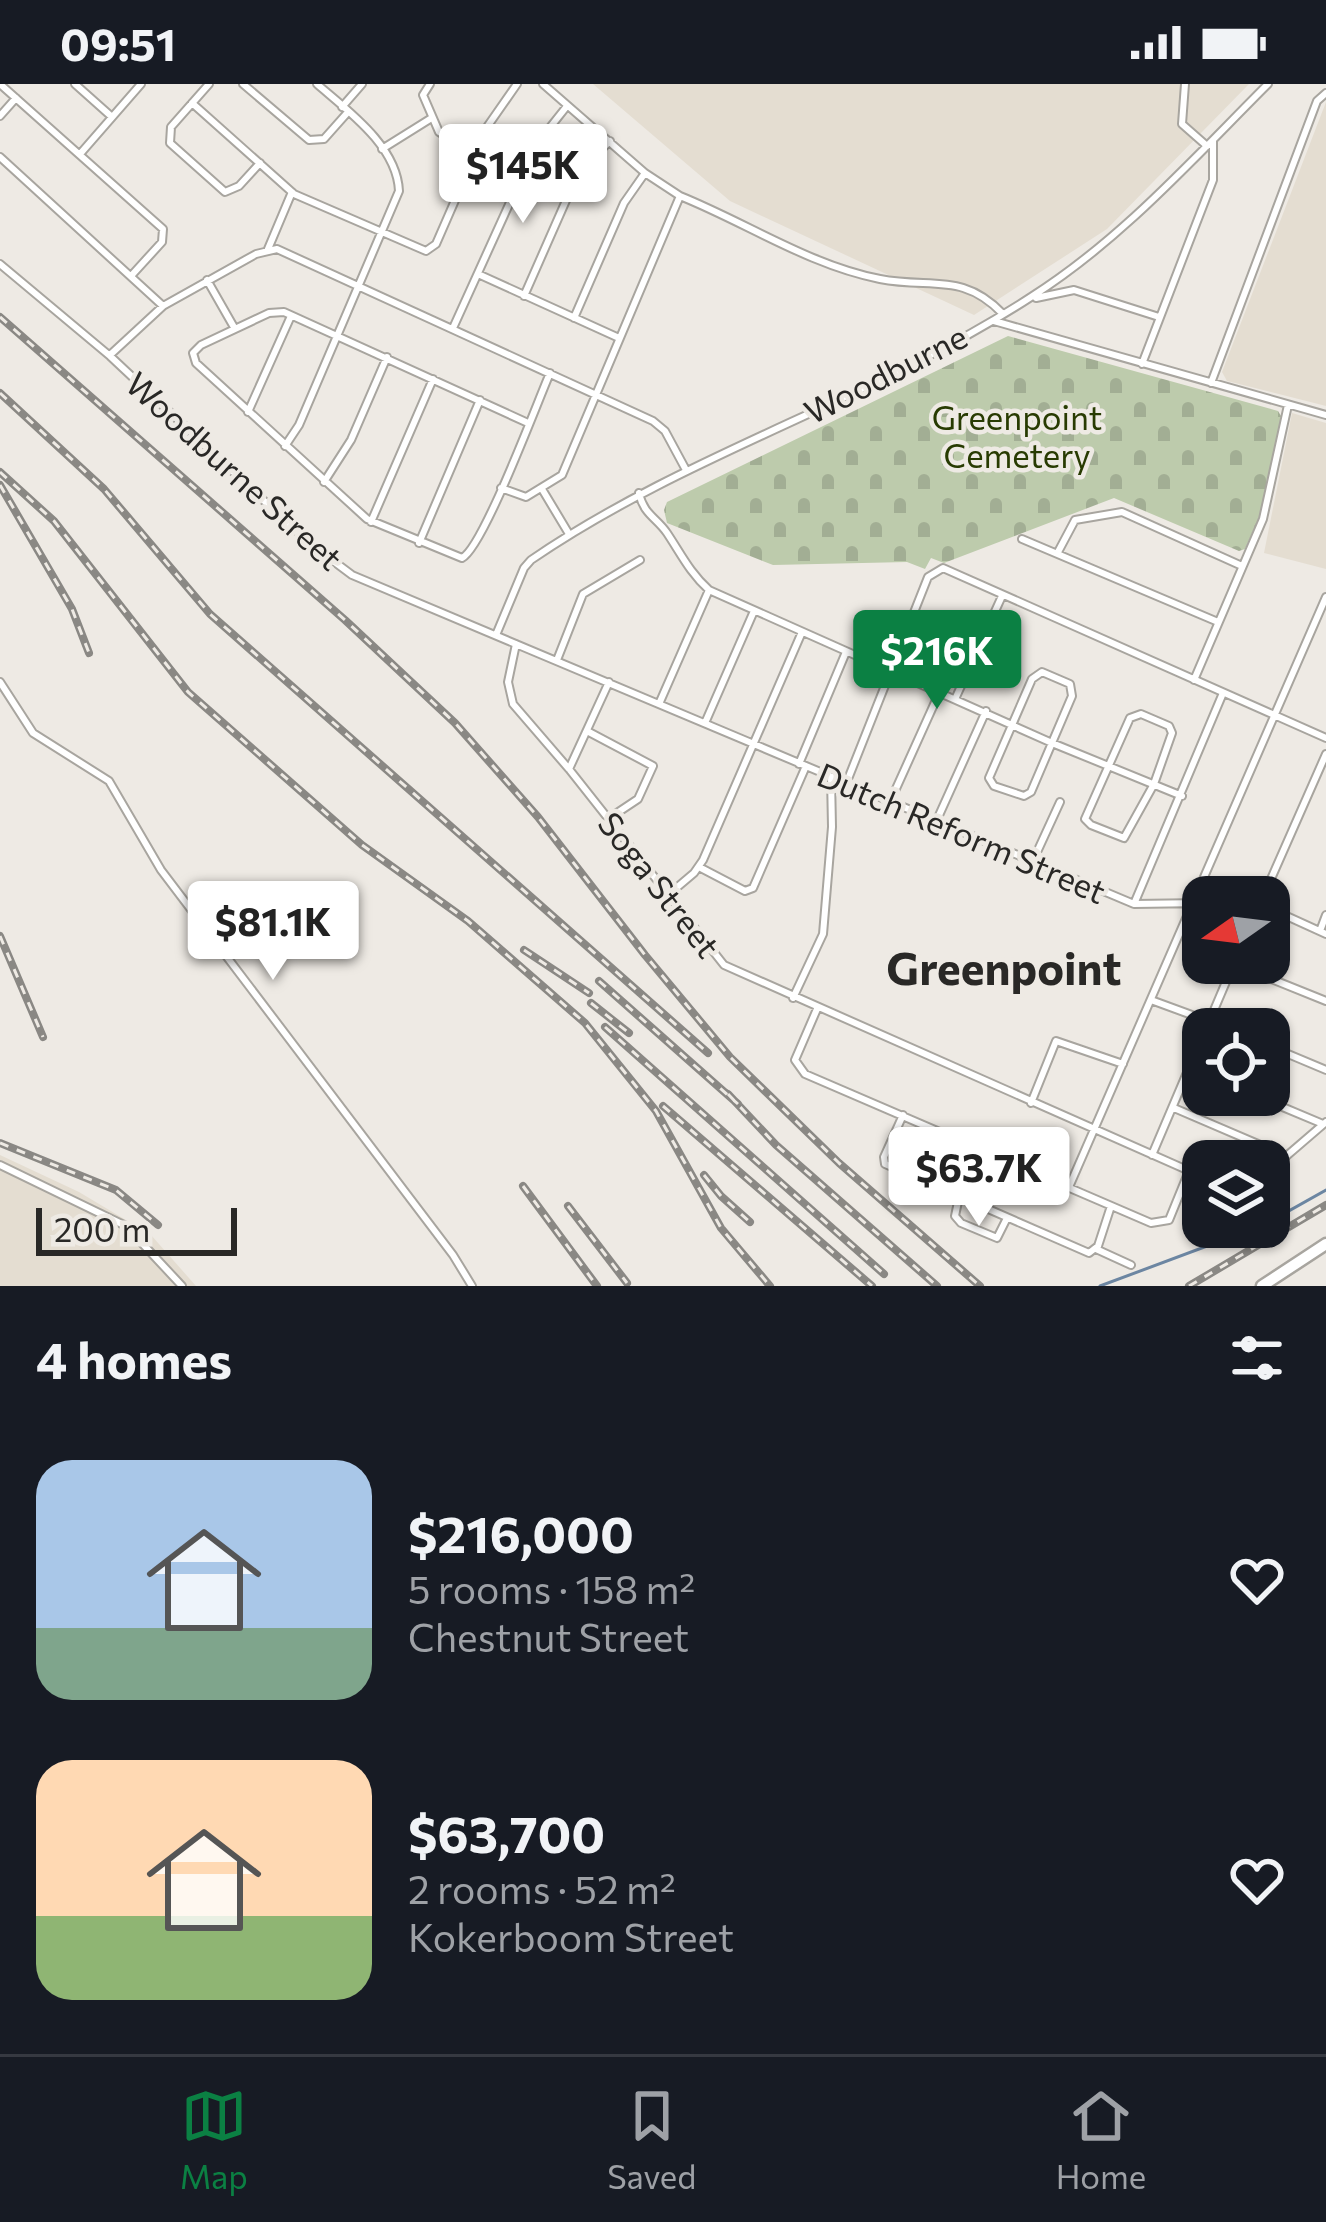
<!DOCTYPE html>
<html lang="en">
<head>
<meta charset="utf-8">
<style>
	:root { --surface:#171b24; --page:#20242c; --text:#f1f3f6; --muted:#9ea1a6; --line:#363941; --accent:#0b8043 }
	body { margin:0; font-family:Commissioner,sans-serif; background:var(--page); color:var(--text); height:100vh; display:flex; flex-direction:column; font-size:45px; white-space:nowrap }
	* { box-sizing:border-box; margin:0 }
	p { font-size:39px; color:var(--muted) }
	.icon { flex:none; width:66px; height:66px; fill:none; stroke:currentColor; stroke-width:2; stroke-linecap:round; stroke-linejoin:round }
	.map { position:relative; height:1202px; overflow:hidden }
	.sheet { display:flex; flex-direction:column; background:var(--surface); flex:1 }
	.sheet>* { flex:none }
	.needle { width:78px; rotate:256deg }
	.fabs { position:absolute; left:1182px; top:792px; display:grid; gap:24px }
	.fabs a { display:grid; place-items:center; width:108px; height:108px; border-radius:24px; background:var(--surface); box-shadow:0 3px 9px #0004; font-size:60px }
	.scale { position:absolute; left:36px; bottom:30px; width:201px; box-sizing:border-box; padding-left:12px; border:6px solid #292826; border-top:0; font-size:33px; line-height:42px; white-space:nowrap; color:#292826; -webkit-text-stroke:9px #eeeae4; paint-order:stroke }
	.price { position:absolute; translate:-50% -102px; padding:0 27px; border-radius:12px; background:#fff; color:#222; font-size:39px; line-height:78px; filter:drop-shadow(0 3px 6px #0008) }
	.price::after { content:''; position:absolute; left:50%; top:72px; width:36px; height:27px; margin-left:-18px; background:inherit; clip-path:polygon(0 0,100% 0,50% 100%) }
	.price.current { background:var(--accent); color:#fff }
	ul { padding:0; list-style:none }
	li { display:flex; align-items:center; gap:36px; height:300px; padding:0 36px }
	li span { display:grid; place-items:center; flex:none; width:336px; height:240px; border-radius:36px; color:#555 }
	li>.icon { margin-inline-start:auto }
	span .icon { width:144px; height:144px; fill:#fffc; stroke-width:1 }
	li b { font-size:51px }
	h2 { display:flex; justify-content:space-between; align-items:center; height:144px; padding:0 36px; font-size:51px }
	.status { display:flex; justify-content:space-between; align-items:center; height:84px; padding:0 60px; background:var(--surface); direction:ltr }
	.status svg { height:33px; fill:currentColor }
	.menu { display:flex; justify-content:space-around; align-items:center; height:168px; border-top:3px solid var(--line); background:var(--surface); font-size:33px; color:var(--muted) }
	.menu a { display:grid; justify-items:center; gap:6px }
	.menu .current { color:var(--accent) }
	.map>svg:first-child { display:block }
	.built { fill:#e4ddd1 }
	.cemetery { fill:url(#cemetery-stones) }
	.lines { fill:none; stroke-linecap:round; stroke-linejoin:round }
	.stream { stroke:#6c86a2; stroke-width:3 }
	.minor-casing { stroke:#a8a59f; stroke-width:10 }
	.trunk-casing { stroke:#a8a59f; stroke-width:15 }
	.minor { stroke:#fff; stroke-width:6 }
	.trunk { stroke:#fff; stroke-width:10 }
	.rail-casing { stroke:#8a8884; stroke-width:8 }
	.rail { stroke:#eeeae4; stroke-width:3; stroke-dasharray:9; stroke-linecap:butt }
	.labels { text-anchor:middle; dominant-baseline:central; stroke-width:9; stroke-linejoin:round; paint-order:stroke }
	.street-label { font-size:33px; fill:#292826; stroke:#eeeae4 }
	.park-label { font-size:33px; fill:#283b02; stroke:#eeeae4 }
	.district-label { font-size:45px; font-weight:bold; fill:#292826; stroke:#eeeae4 }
</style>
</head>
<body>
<div class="status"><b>09:51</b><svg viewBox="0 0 49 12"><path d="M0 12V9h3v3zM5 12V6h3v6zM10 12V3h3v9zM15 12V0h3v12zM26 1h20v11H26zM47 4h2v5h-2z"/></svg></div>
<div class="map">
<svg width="1326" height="1202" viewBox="0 0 1326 1202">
	<defs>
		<pattern id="cemetery-stones" width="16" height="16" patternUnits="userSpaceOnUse" patternTransform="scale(3)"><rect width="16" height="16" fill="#bdcbac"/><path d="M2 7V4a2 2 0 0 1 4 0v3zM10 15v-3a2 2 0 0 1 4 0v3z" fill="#a2ae94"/></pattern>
	</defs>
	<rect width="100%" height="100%" fill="#eeeae4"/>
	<!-- built -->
	<path class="built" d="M593,0H1249L1107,145L974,231L730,117Z
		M1326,18V322L1227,297L1222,288Z
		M1292,329L1326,339V485L1264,469Z
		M0,1071L79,1108L151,1151L196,1202H0Z"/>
	<!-- cemetery -->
	<path class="cemetery" d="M1008,252L1278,327L1281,332L1264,422L1245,465L1239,467L1114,414L944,479L931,474L925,485L907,478L773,481L667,439L664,426L667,418Z"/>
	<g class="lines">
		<!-- stream -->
		<path class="stream" d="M1269,1138L1326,1106
			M1100,1202L1258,1143"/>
		<defs>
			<path id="minor" d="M0,0L163,145L162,158L131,192
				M75,0L112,33
				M209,0L171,43L170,59L225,108L239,102L260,79
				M243,0L309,56L324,55L348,28
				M430,0L423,11L439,48L474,70
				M1185,0L1182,40L1207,62
				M192,19L294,110L426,167L436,160L487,43L517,0
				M342,23L362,0
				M0,32L16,14
				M382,65L430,35
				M80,70L141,0
				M0,73L163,222
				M680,112C747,139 809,181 880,195C932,205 963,188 1003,230
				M268,165L292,108
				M0,180L110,272L308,458L352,491L1134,820L1203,819
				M478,190L619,254
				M207,196L235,245
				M524,212L579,87L610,57
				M1036,214L1074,206L1159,233
				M574,234L624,119L645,89
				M994,237L1326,331
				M453,244L536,61L567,22
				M110,271L163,222L256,170L277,165L653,337L665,347L686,386
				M1142,280L1213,96V57
				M1211,299L1317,17L1326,9
				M248,328L291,232
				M528,339L284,228L269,229L201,261L193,269L196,279L367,435L462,474C483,464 537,319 550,289
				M285,362L299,341L399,107C397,62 348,27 317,0
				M324,398L351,356L387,273
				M501,404L526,413L562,391L680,112L645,89L543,0
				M542,405L569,450
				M639,409C644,431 656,433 667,449C681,470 690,489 709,506L1052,659L1182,712
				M371,438L433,295
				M1022,455L1218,538
				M419,459L480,316
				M1058,468L1075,436L1122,428L1242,482
				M913,530L981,560
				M496,551L524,484L531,476C687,369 873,316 1031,213C1122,155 1192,76 1268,0
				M516,560L508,598L513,620L569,685L724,881L1203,1093
				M557,576L583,510L640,476
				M1042,588L1070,600L1072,612L1031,708L1024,712L994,702L989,694L1032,595Z
				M1194,596L1263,435L1288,321
				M0,598L33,649L109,697L161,786L453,1171L472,1202
				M956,613L1002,512
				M659,620L709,506
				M1141,630L1169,642L1172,649L1154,700L1124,754L1091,741L1085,735L1130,634Z
				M705,639L754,527
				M587,647L653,682L638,715L608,735
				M799,680L846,568
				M569,685L609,598
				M846,700L928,493L943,484L1326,654
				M890,718L940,607
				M936,738L986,627
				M1032,779L1060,718
				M699,783L745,807L753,804L806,682
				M668,811L694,789L703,776L802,548
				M1263,813L1326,670
				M1134,820L1223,609
				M1269,824L1326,850
				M1320,847L1326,831
				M1234,880L1326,917
				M793,914L823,850L832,743L831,693
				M1151,916L1230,945
				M817,925L795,976L805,990L1151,1139L1169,1136L1189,1087
				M1206,945L1234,879
				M1269,962L1326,986
				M1254,1011L1323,1040
				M1031,1019L1056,957L1123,980
				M1174,1024L1286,1072
				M903,1031L884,1073L885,1080L1089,1169L1098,1162L1111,1122
				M1152,1071L1203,951
				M0,1081L126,1142L182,1202
				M1269,1087L1326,1038
				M1069,1103L1326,513
				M959,1113L955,1132L961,1139L997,1154L1007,1134
				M1096,1165L1131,1181"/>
			<path id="trunk" d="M1262,1202L1326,1160"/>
		</defs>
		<!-- minor casing -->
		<use href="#minor" class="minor-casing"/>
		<!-- trunk casing -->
		<use href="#trunk" class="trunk-casing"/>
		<!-- minor -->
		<use href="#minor" class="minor"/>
		<!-- trunk -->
		<use href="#trunk" class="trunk"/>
		<defs>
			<path id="rail" d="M0,233L345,536L455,639L538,733L645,871L730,973L839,1079L980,1202
				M0,309L104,405L210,530L708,969
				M0,388L54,437L188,608L362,761L468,837L585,939L656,1027L721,1144L770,1202
				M0,401L72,525L89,569
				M0,852L43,953
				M524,866L589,909
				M599,897L738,1020
				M591,919L629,949
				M605,943L884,1190
				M728,1010L776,1061L937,1202
				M663,1022L872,1202
				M0,1059L116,1106L158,1141
				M704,1091L721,1112L750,1138
				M523,1102L597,1202
				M568,1122L627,1199
				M1189,1202L1326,1121"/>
		</defs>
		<!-- rail casing -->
		<use href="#rail" class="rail-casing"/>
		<!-- rail -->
		<use href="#rail" class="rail"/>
	</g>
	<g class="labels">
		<!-- street labels -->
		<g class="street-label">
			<text transform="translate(885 289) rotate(-27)">Woodburne</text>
			<text transform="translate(235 386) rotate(42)">Woodburne Street</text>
			<text transform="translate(962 748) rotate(23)">Dutch Reform Street</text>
			<text transform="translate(660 800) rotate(52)">Soga Street</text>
		</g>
		<!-- park labels -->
		<g class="park-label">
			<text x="1017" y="332">Greenpoint<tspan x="1017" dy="38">Cemetery</tspan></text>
		</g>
		<!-- district labels -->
		<g class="district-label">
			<text x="1004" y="882">Greenpoint</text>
		</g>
	</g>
</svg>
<div class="fabs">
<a><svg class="needle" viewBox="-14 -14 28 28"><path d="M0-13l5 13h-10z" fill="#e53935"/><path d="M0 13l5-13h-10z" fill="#9ea1a6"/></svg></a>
<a><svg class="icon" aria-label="locate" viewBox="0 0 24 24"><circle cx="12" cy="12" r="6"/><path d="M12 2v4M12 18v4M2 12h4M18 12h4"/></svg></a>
<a><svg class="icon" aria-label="layers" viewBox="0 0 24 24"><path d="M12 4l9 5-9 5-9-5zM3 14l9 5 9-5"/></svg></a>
</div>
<div class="scale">200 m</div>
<b class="price" style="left:523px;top:142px">$145K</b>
<b class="price current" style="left:937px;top:628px">$216K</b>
<b class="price" style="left:273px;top:899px">$81.1K</b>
<b class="price" style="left:979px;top:1145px">$63.7K</b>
</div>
<section class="sheet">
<h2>4 homes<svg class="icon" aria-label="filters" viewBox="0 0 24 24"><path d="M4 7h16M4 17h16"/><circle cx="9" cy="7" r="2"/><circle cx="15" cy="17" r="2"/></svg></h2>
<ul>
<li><span style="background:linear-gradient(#a9c7e8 70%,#7fa58c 0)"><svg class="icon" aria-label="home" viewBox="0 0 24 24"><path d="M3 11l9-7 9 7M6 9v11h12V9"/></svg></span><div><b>$216,000</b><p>5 rooms · 158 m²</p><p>Chestnut Street</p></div><svg class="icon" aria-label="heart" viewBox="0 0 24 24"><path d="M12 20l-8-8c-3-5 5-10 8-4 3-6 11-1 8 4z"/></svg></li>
<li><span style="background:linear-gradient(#ffd9b3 65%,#8fb573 0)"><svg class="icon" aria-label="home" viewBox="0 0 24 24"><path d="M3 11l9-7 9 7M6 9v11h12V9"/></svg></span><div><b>$63,700</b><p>2 rooms · 52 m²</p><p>Kokerboom Street</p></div><svg class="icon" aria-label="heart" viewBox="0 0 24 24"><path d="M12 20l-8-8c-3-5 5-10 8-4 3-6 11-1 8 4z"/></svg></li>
</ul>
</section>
<nav class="menu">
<a class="current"><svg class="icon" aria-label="map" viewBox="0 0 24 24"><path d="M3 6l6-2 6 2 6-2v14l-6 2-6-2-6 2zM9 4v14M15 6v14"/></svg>Map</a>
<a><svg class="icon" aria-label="saved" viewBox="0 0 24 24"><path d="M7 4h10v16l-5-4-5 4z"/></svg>Saved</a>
<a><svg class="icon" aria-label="home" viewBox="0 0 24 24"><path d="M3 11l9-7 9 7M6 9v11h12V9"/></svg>Home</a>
</nav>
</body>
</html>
